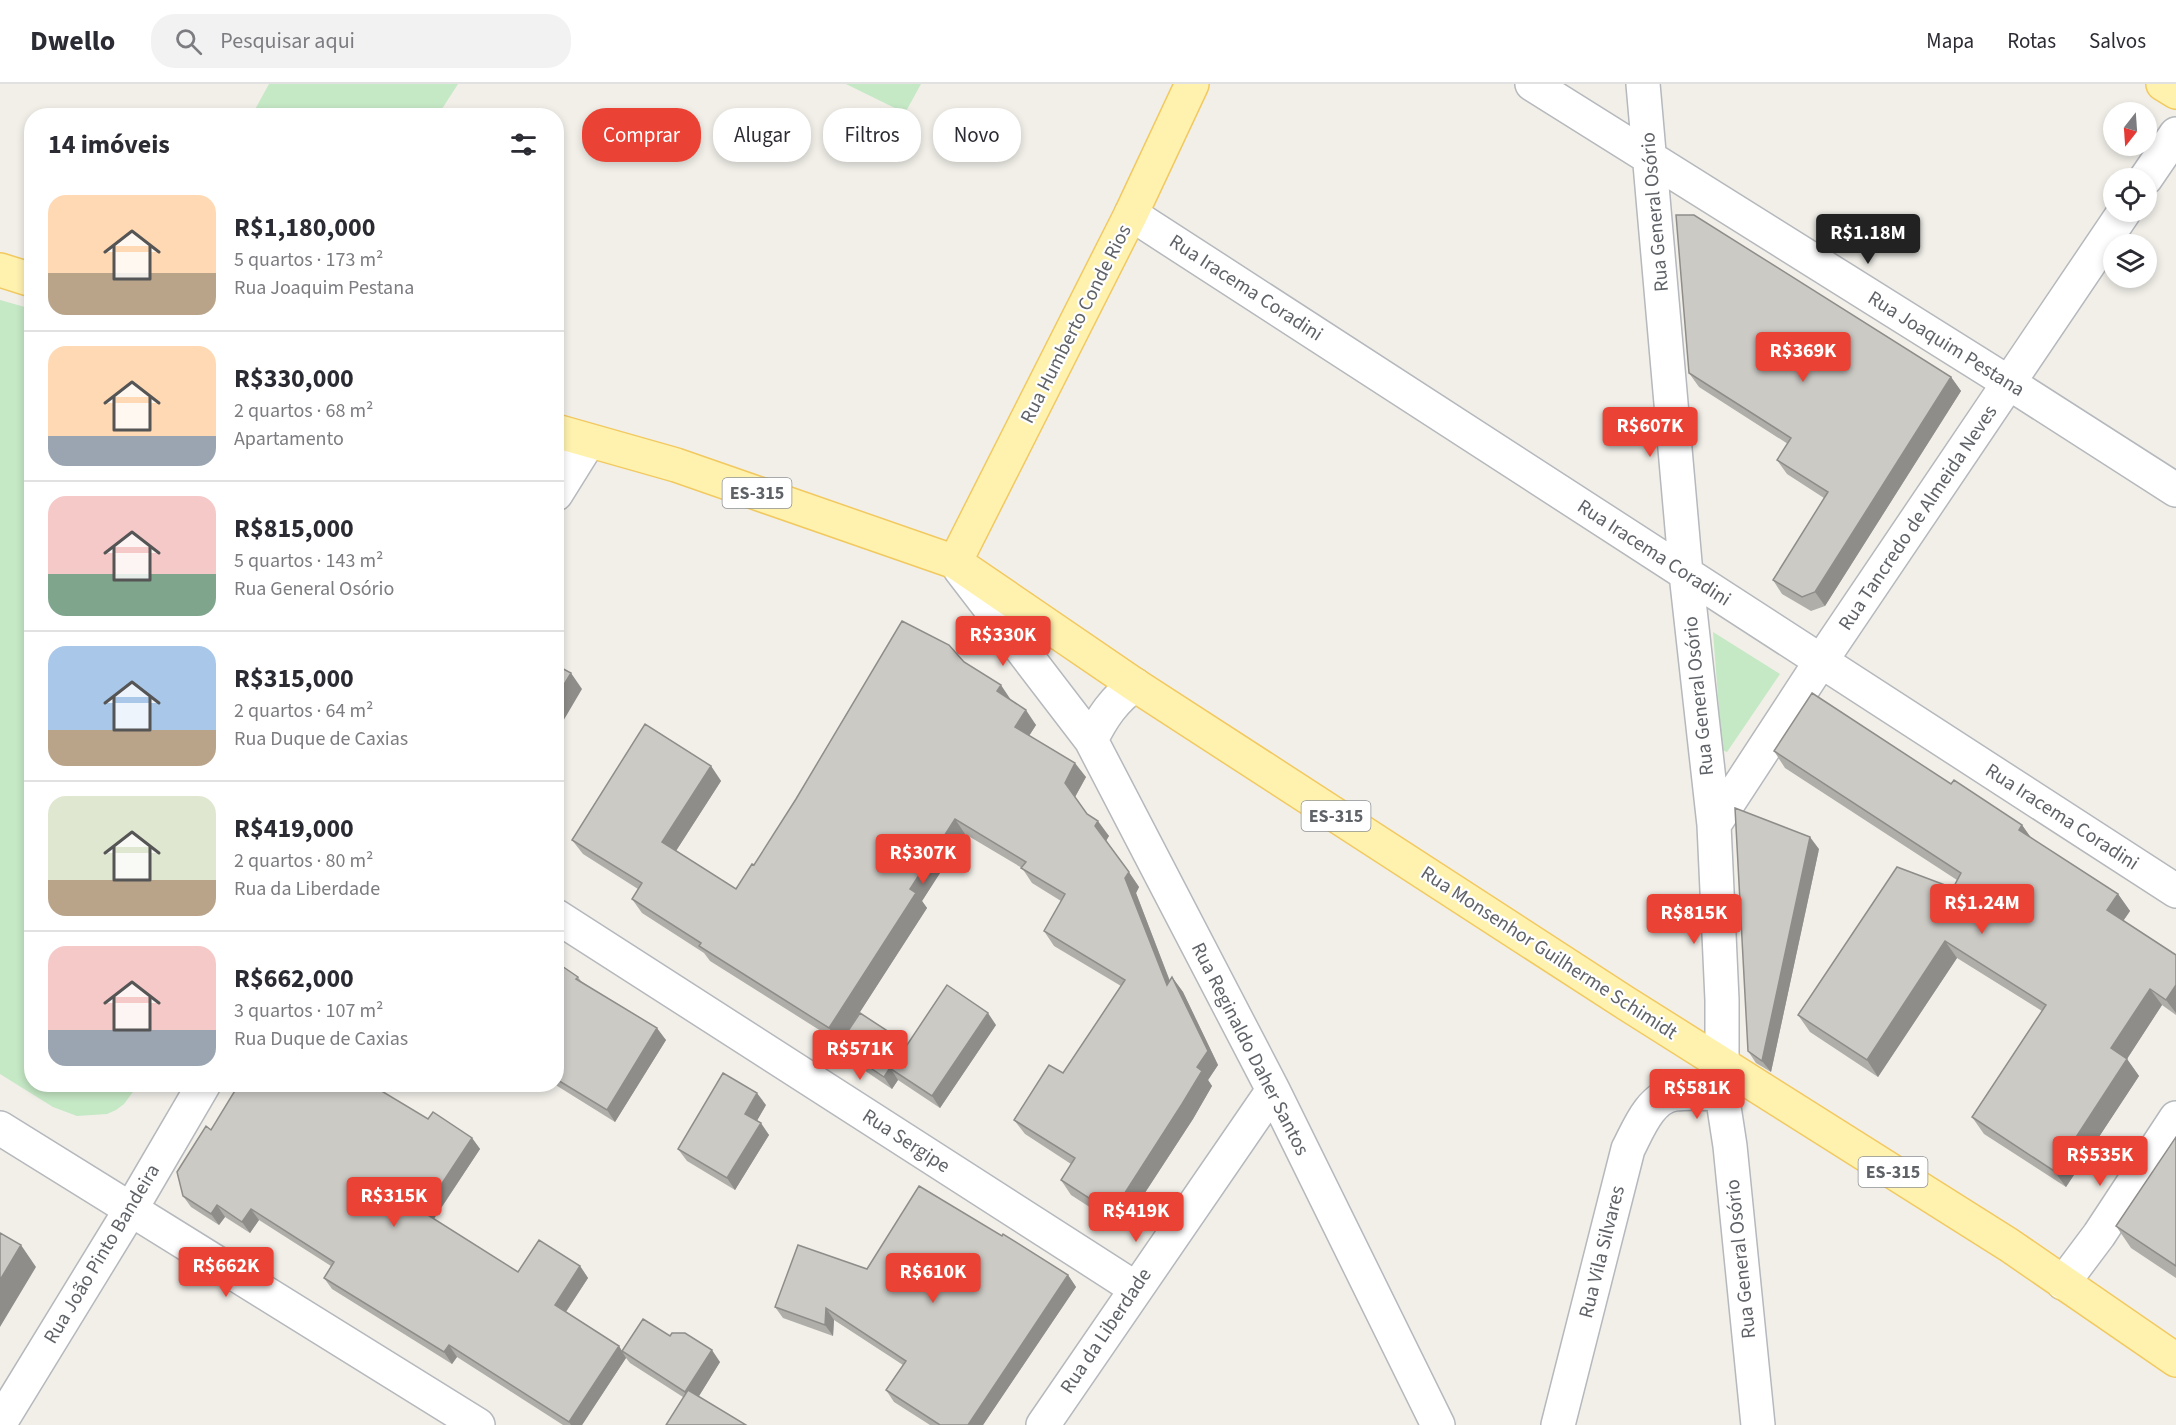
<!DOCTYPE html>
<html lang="pt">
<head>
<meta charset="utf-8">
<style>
	:root { --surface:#fff; --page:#f2f2f3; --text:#2b2b33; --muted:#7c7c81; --line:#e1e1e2; --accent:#ea4335 }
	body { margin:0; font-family:"Source Sans 3",sans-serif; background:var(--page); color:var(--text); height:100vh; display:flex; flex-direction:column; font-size:22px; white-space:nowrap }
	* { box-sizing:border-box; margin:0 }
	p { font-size:20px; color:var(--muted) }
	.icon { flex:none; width:33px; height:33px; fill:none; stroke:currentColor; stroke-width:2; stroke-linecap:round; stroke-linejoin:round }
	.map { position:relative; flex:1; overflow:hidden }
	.details { position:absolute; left:24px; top:24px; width:540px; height:984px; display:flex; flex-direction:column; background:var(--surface); border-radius:24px; box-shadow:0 3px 9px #0003 }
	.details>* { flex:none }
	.banner { position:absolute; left:582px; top:24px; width:570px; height:54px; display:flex; gap:12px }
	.needle { width:39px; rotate:197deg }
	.buttons { position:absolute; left:2103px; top:18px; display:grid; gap:12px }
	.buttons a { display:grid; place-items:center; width:54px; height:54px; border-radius:50%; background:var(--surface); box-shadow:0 3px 9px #0003; font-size:30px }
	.price { position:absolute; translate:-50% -51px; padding:0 14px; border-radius:6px; background:var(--accent); color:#fff; font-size:20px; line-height:39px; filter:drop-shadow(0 2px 3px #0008) }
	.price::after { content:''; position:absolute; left:50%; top:36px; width:18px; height:14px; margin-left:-9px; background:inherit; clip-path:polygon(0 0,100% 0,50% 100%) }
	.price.current { background:#222; color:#fff }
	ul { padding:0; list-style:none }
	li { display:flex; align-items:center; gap:18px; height:150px; padding:0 24px }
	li+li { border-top:2px solid var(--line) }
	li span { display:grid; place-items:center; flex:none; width:168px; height:120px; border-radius:18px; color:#555 }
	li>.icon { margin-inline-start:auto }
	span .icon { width:72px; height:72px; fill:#fffc; stroke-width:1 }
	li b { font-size:26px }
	h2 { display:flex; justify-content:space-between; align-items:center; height:72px; padding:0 24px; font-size:26px }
	.chip { padding:0 21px; border-radius:24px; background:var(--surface); box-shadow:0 3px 9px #0003; font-size:21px; line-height:54px }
	.chip.current { background:var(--accent); color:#fff }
	header { display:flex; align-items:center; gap:36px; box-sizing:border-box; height:84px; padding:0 30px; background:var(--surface); border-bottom:2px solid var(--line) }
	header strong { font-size:28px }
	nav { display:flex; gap:33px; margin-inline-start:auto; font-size:21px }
	.search { width:420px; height:54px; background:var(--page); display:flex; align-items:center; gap:15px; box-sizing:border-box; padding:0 21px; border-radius:24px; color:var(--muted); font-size:22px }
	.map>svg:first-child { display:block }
	.green { fill:#c5e8c5 }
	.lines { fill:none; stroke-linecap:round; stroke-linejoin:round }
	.minor-casing { stroke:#b5b8bc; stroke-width:36 }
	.major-casing { stroke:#f2c960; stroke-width:36 }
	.minor { stroke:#fff; stroke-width:33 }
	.major { stroke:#fff2af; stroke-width:33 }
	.wall { fill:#afaea9 }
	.shaded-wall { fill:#8f8d8a }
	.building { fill:#cccac5; stroke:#8f8d8a; stroke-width:1.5 }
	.labels { text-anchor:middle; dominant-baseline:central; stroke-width:4.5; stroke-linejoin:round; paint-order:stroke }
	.shield { fill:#fff; stroke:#8f9295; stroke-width:1.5 }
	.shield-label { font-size:18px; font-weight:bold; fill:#5f6368 }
	.street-label { font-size:20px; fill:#5f6368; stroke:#fff }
</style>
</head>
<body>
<header>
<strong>Dwello</strong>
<div class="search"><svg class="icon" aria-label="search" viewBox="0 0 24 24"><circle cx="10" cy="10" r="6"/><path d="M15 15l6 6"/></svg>Pesquisar aqui</div>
<nav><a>Mapa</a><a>Rotas</a><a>Salvos</a></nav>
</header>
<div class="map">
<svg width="2176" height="1341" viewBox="0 0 2176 1341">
	<rect width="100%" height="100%" fill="#f1efe8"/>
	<!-- green -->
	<path class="green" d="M269,0H458L438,31H252Z
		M846,0H921L905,29Z
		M0,216L32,225V1000L138,1001L124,1020L116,1026L107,1030L77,1032L53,1023L0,990Z
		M1713,548L1780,590L1727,668L1722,666V664Z"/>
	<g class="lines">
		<defs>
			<path id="minor" d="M1532,0L2009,299L2176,406
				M1643,0L1686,490L1714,741L1722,916V1010L1730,1062L1758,1341
				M2146,94L2176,50
				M1131,130L2176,807
				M556,410L589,357
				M960,485L1091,656L1273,1006L1438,1341
				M1091,656C1102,634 1114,615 1135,601
				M1714,741L1821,577L2124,128
				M556,832L1135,1204
				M0,1044L478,1341
				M2063,1199L2099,1151L2176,1034
				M0,1339L131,1125L204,1000
				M1043,1341L1273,1006
				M1558,1341L1628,1065C1638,1046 1650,1013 1675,1010C1690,1008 1707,1010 1722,1010"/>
			<path id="major" d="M2163,0L2176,8
				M0,186L32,196
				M556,347L676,381L955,478L1135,601L1624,918L2009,1161L2176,1276
				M955,478L1131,130L1192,0"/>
		</defs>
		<!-- minor casing -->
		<use href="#minor" class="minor-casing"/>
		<!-- major casing -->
		<use href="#major" class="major-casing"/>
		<!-- minor -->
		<use href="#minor" class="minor"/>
		<!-- major -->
		<use href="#major" class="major"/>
	</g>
	<!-- wall -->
	<path class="wall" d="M1689,289L1951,293L1961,307L1825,522L1811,527L1782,510L1773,496L1824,414L1787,390L1777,376L1788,360L1699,303Z
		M964,578L1011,616L1036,641L1029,652L1086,693L1075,713L1087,730L1109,752L1106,756L1139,803L1136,809L1170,897L1172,893L1183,908L1218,981L1208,996L1212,1002L1193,1035L1122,1144L1071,1111L1061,1096L1071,1080L1025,1050L1014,1036L1063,989L1121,902L1054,862L1044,847L1061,817L1032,799L1022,784L965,750L922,817L927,824L840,959L710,877L704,869L642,829L632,815L638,805L583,770L572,756L711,682L721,697L676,767L736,805L754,781Z
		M1774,667L1951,700L2022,741L2031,754L2118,810L2130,827L2123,837L2176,871V931L2162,921L2127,975L2139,992L2066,1103L1984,1050L1972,1033L2042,927L1957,874L1878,993L1810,948L1798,931L1953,804L1957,796L1785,684Z
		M1819,765L1771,988L1756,979L1748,967Z
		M556,878L578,893L581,897L666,956L615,1038L554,1000H556Z
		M996,941L940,1024L898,996L892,1005L846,974L838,962L907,961Z
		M766,1021L757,1036L769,1051L735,1106L687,1077L678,1065Z
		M428,1035L472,1054L480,1065L434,1135L518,1188L580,1182L588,1194L566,1228L619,1262L622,1267L670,1252L720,1278L699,1312L683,1313L630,1279L626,1274L582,1341H563L457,1273L452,1280L332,1205L324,1194L331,1182L259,1136L250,1149L225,1133L219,1141L191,1123L183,1112L211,1046Z
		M2176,1053V1194L2131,1164L2116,1142Z
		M1002,1152L1068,1191L1076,1203L983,1341H930L894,1318L886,1306L903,1281L834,1236L833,1252L783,1234L775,1223L867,1185Z"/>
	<!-- shaded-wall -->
	<path class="shaded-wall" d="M1951,293L1961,307L1825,522L1815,508Z
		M571,589L582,605L562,639L563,641L556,652V614Z
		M1001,601L1011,616L1007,622L997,607Z
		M1026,626L1036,641L1025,658L1015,643Z
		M1075,679L1086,693L1075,713L1065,699Z
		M711,682L721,697L672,773L662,758Z
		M955,735L965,750L922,817L927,824L840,959L829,944L910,805Z
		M1098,737L1109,752L1106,757L1095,742Z
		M2022,741L2034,758L2019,746Z
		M1810,753L1819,765L1771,988L1762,977Z
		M1129,788L1139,803L1136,809L1177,916L1167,901L1125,794Z
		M2118,810L2130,827L2119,843L2107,826Z
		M1945,857L1957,874L1878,993L1867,976Z
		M1172,893L1183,908L1218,981L1208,996L1212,1002L1193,1035L1122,1144L1112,1129L1197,983Z
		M2176,901V929L2166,916Z
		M2150,905L2162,921L2123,981L2111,964Z
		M988,929L996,941L940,1024L932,1012Z
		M657,944L666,956L615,1038L607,1026Z
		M906,959L914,971L891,985L898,996L892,1005L884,993Z
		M2127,975L2139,992L2066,1103L2054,1087Z
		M757,1009L766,1021L754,1042L745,1030Z
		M761,1039L769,1051L735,1106L727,1094Z
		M472,1054L480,1065L431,1139L423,1128Z
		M217,1121L225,1133L219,1141L211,1130Z
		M251,1125L259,1136L250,1149L242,1138Z
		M21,1161L36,1183L0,1243V1196Z
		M580,1182L588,1194L563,1232L555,1221Z
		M1068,1191L1076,1203L983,1341H968Z
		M826,1224L834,1236L833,1252L825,1241Z
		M449,1261L457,1273L452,1280L444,1268Z
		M619,1262L626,1274L582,1341H571L569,1338Z
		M712,1266L720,1278L694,1320L685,1308Z"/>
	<!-- building -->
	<path class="building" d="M1676,131H1694L1951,293L1815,508L1802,513L1773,496L1828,408L1777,376L1791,354L1689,289Z
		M902,537L949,561L964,578L1001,601L997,607L1026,626L1015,643L1075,679L1065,699L1087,730L1098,737L1095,742L1129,788L1125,794L1167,901L1172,893L1208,967L1197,983L1202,987L1182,1020L1112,1129L1061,1096L1075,1074L1014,1036L1049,981L1063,989L1125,896L1044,847L1065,810L1021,784L1026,778L955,735L910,805L916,809L829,944L699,862L701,859L632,815L642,799L572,756L645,640L711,682L662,758L736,805L752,780L754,781L796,715Z
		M556,581L571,589L556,614Z
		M1812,609L1951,700L1954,696L2022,741L2019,746L2118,810L2107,826L2176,871V901L2166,916L2150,905L2111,964L2127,975L2054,1087L1972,1033L2046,921L1945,857L1867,976L1798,931L1897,783L1953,804L1961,789L1774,667Z
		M1735,724L1810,753L1762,977L1748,967Z
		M556,878L578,893L576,895L657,944L607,1026L556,995Z
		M947,901L988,929L932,1012L891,985Z
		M860,929L906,959L884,993L838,962Z
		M723,989L757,1009L745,1030L761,1039L727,1094L678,1065Z
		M239,1000H370L428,1035L433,1028L472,1054L423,1128L518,1188L539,1156L580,1182L555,1221L619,1262L569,1338L449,1261L444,1268L324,1194L334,1178L251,1125L242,1138L217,1121L211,1130L183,1112L177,1088L206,1042L211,1046Z
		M2176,1053V1182L2116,1142Z
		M919,1102L1002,1152L1003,1150L1068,1191L968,1341H940L886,1306L906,1277L826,1224L825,1241L775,1223L798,1161L867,1185Z
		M0,1149L21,1161L0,1196Z
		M643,1235L670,1252L672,1249H685L712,1266L685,1308L622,1267Z
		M688,1306L746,1341H666Z"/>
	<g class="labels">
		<!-- shield labels -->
		<g class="shield">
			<rect x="722.5" y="394" width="69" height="30" rx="4.5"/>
			<rect x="1301.5" y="717" width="69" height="30" rx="4.5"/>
			<rect x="1858.5" y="1073" width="69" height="30" rx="4.5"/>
		</g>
		<g class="shield-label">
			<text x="757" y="409">ES-315</text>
			<text x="1336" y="732">ES-315</text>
			<text x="1893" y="1088">ES-315</text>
		</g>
		<!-- street labels -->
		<g class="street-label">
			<text transform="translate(1655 128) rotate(-95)">Rua General Osório</text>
			<text transform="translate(1246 204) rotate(33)">Rua Iracema Coradini</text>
			<text transform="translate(1076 240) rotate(-63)">Rua Humberto Conde Rios</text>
			<text transform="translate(1946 260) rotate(32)">Rua Joaquim Pestana</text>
			<text transform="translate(1918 434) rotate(-56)">Rua Tancredo de Almeida Neves</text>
			<text transform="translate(1654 469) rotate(33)">Rua Iracema Coradini</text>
			<text transform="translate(1699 612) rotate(-96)">Rua General Osório</text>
			<text transform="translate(2062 733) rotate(33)">Rua Iracema Coradini</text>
			<text transform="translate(1549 869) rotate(33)">Rua Monsenhor Guilherme Schimidt</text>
			<text transform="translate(1250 965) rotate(63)">Rua Reginaldo Daher Santos</text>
			<text transform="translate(906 1057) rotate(33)">Rua Sergipe</text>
			<text transform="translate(1602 1168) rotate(-76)">Rua Vila Silvares</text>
			<text transform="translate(102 1170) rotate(-59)">Rua João Pinto Bandeira</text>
			<text transform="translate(1741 1175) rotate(-96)">Rua General Osório</text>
			<text transform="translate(1106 1247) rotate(-56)">Rua da Liberdade</text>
		</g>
	</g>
</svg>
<div class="buttons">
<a><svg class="needle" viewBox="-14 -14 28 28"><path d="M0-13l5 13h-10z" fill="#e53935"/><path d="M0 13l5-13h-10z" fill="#7c7c81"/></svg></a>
<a><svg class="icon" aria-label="locate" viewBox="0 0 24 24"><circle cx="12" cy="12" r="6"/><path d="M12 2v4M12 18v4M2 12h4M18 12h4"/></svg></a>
<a><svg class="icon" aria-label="layers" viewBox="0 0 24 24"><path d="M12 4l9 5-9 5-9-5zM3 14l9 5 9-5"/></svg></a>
</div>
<b class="price current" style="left:1868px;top:181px">R$1.18M</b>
<b class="price" style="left:1803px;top:299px">R$369K</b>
<b class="price" style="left:1650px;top:374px">R$607K</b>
<b class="price" style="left:1003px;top:583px">R$330K</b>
<b class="price" style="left:923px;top:801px">R$307K</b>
<b class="price" style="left:1982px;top:851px">R$1.24M</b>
<b class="price" style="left:1694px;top:861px">R$815K</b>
<b class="price" style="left:860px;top:997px">R$571K</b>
<b class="price" style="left:1697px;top:1036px">R$581K</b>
<b class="price" style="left:2100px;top:1103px">R$535K</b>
<b class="price" style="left:394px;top:1144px">R$315K</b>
<b class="price" style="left:1136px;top:1159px">R$419K</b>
<b class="price" style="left:226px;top:1214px">R$662K</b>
<b class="price" style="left:933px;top:1220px">R$610K</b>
<div class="banner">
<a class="chip current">Comprar</a>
<a class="chip">Alugar</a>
<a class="chip">Filtros</a>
<a class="chip">Novo</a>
</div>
<section class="details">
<h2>14 imóveis<svg class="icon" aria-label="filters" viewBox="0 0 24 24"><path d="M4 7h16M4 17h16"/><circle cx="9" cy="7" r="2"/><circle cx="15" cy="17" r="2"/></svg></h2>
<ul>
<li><span style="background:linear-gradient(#ffd9b3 65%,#b9a48a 0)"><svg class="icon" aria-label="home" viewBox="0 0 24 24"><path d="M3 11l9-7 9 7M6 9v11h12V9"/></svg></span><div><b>R$1,180,000</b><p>5 quartos · 173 m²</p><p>Rua Joaquim Pestana</p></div></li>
<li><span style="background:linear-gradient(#ffd9b3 75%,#9aa5b1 0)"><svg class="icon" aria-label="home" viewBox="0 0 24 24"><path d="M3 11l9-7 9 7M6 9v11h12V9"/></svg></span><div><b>R$330,000</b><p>2 quartos · 68 m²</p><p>Apartamento</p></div></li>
<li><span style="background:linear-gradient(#f6c9c9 65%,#7fa58c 0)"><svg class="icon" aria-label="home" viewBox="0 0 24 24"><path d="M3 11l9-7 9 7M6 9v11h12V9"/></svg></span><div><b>R$815,000</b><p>5 quartos · 143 m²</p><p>Rua General Osório</p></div></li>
<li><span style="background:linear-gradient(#a9c7e8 70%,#b9a48a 0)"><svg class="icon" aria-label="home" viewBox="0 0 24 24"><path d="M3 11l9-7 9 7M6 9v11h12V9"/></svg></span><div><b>R$315,000</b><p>2 quartos · 64 m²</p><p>Rua Duque de Caxias</p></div></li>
<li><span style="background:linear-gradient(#dfe7d0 70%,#b9a48a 0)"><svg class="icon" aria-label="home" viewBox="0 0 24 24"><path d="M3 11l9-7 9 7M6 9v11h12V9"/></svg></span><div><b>R$419,000</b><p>2 quartos · 80 m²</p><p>Rua da Liberdade</p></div></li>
<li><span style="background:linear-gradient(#f6c9c9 70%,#9aa5b1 0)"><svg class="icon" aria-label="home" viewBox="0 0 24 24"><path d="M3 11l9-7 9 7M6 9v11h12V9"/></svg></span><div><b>R$662,000</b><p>3 quartos · 107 m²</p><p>Rua Duque de Caxias</p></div></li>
</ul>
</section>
</div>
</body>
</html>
